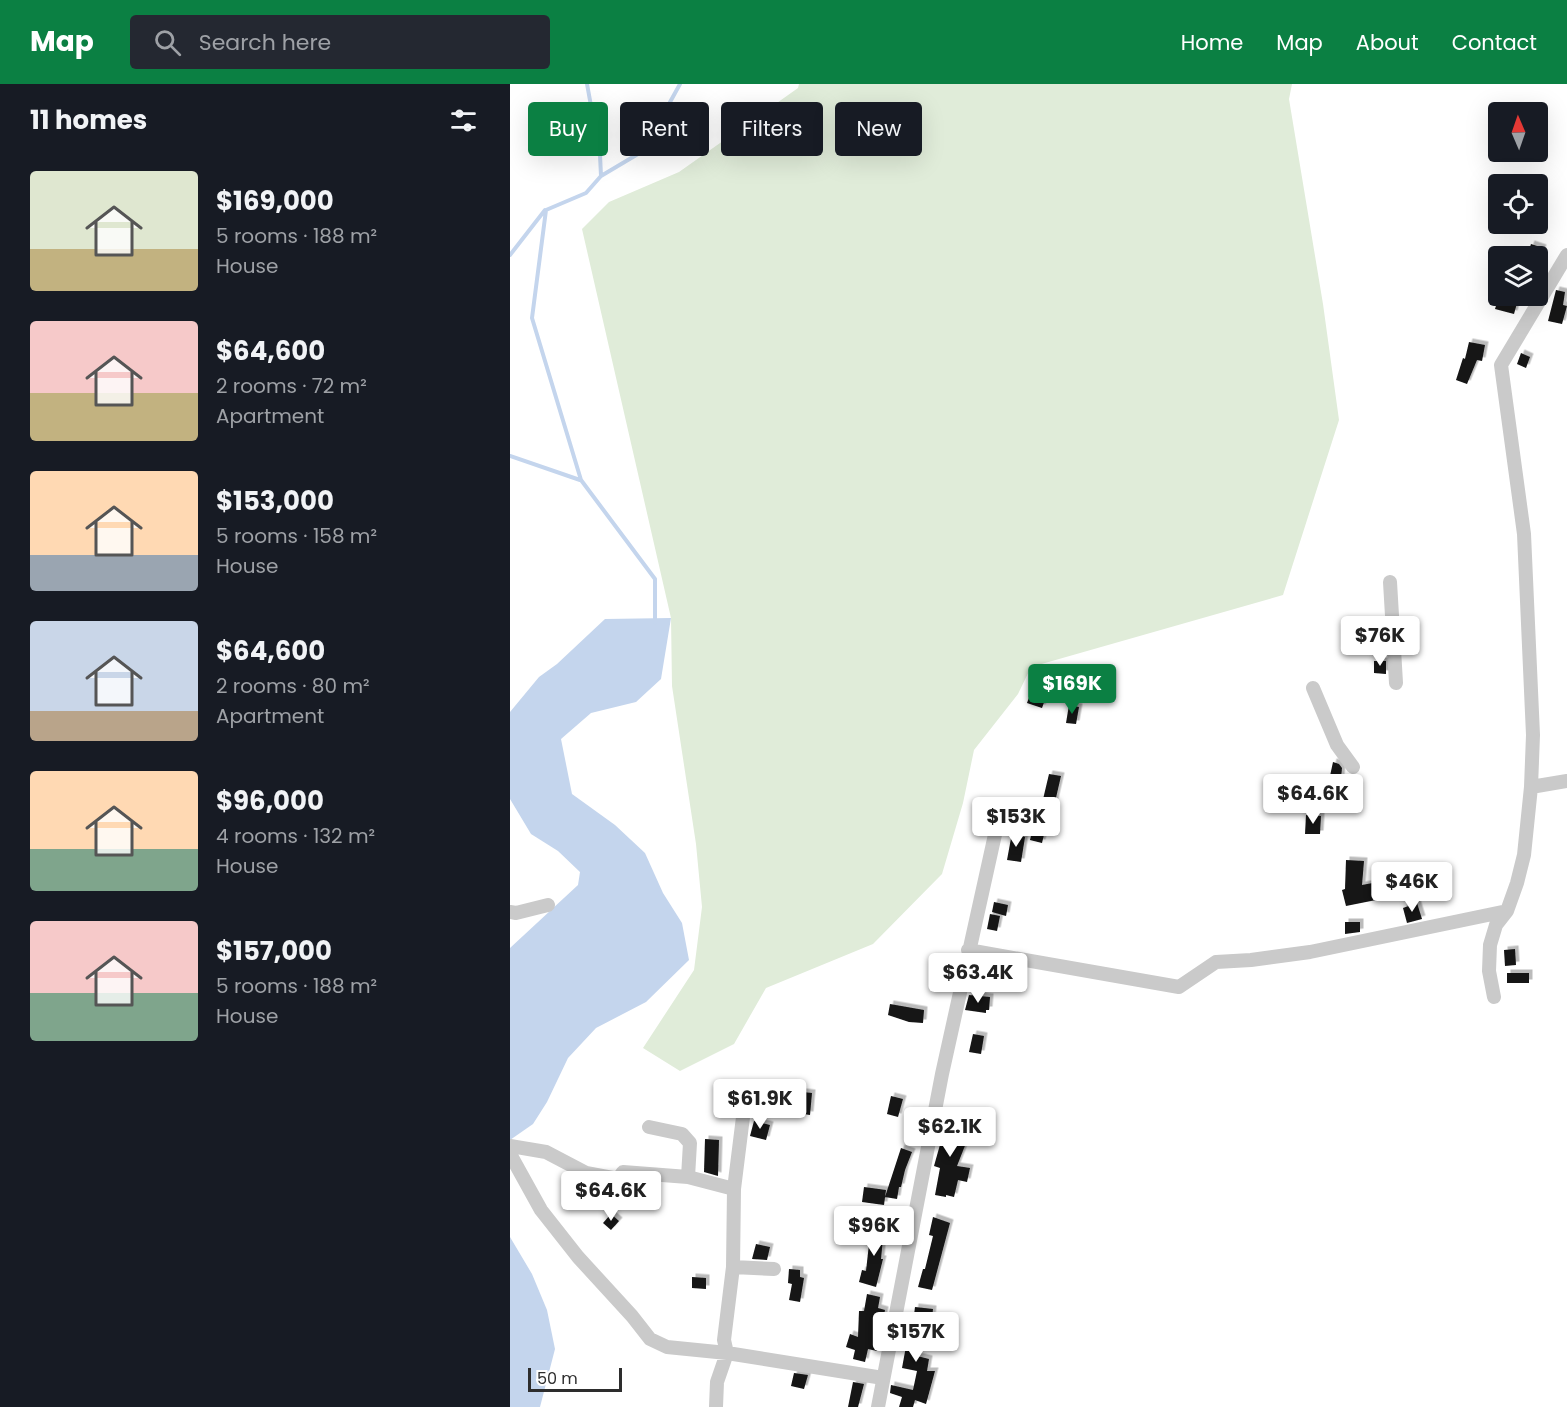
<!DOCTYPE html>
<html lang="en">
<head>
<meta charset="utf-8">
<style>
	:root { --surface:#171b24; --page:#242831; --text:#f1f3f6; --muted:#9ea1a6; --accent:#0b8043 }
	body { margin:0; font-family:Poppins,sans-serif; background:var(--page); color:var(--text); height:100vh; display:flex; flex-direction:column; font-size:22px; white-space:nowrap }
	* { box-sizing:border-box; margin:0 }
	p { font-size:20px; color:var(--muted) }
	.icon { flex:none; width:33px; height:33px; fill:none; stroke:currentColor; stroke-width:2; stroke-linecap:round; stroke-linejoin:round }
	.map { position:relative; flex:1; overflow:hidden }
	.details { display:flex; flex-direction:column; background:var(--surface); width:510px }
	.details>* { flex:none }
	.guide { position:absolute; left:18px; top:18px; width:570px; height:54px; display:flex; gap:12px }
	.needle { width:39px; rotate:358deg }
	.controls { position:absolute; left:978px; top:18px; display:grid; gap:12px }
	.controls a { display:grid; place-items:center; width:60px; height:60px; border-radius:6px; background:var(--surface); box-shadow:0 6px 24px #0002; font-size:30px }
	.scale { position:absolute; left:18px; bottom:15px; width:94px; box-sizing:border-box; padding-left:6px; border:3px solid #2d2d2d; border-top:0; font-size:16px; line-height:21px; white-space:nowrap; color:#2d2d2d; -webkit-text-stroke:4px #fff; paint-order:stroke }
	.price { position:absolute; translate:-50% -51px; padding:0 14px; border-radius:6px; background:#fff; color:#222; font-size:20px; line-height:39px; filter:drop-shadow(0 2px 3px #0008) }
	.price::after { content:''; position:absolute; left:50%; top:36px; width:18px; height:14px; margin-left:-9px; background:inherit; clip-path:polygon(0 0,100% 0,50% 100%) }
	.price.current { background:var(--accent); color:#fff }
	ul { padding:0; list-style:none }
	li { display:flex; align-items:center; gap:18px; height:150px; padding:0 30px }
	li span { display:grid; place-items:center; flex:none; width:168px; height:120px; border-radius:6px; color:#555 }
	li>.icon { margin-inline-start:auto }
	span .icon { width:72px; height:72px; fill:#fffc; stroke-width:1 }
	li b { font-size:26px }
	h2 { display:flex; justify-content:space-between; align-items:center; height:72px; padding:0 30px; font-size:26px }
	.pill { padding:0 21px; border-radius:6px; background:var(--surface); box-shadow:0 6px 24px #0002; font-size:21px; line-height:54px }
	.pill.current { background:var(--accent); color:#fff }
	header { display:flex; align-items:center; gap:36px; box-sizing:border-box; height:84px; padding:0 30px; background:var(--accent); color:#fff }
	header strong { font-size:28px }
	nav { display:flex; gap:33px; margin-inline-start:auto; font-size:21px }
	.search { width:420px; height:54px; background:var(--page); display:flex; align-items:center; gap:15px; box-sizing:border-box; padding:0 21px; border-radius:6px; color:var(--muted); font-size:22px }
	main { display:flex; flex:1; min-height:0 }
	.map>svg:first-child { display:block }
	.green { fill:#e0ecd9 }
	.water { fill:#c4d5ed }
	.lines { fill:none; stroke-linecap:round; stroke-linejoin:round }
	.stream { stroke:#c4d5ed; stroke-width:4 }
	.building { fill:#141414; filter:url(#shadow) }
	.minor { stroke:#cacaca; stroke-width:14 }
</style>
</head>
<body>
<header>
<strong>Map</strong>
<div class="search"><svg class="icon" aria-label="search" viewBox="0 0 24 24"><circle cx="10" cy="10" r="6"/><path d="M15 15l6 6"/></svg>Search here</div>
<nav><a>Home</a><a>Map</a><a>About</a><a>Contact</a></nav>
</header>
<main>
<section class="details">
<h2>11 homes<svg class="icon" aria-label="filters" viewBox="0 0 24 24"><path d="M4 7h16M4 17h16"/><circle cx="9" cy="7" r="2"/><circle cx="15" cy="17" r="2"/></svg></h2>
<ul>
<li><span style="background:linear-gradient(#dfe7d0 65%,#c2b280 0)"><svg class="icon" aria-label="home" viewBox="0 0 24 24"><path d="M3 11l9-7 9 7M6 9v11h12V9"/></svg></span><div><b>$169,000</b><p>5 rooms · 188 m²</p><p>House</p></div></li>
<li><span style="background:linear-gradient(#f6c9c9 60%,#c2b280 0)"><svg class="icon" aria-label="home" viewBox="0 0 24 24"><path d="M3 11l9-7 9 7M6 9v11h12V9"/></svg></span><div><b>$64,600</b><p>2 rooms · 72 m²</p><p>Apartment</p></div></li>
<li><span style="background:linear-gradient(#ffd9b3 70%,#9aa5b1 0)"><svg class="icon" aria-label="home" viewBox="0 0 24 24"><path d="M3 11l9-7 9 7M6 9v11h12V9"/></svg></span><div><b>$153,000</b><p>5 rooms · 158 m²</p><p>House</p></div></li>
<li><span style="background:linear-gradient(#c9d6e8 75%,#b9a48a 0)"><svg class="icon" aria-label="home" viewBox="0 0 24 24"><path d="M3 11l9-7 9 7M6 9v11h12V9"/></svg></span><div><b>$64,600</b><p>2 rooms · 80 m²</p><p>Apartment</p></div></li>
<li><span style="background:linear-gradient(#ffd9b3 65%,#7fa58c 0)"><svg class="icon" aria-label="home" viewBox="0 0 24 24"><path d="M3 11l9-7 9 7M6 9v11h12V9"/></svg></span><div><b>$96,000</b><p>4 rooms · 132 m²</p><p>House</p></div></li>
<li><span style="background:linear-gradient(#f6c9c9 60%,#7fa58c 0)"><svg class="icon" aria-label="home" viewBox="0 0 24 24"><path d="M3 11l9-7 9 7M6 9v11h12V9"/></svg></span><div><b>$157,000</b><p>5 rooms · 188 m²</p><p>House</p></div></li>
</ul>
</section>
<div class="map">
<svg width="1057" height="1323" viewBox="0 0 1057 1323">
	<defs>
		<filter id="shadow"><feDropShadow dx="3.5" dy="-3.5" stdDeviation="0" flood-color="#0004"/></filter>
	</defs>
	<rect width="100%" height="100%" fill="#fff"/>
	<!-- green -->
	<path class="green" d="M289,0H782L779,15L813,220L829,336L773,511L521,583L508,610L464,666L453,719L432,790L363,860L256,904L224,960L170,987L133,964L184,886L192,823L186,760L162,602L161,534L72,145L99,118L169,88L288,4Z"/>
	<!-- water -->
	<path class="water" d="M161,534L151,595L126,618L81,629L51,655L62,710L105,741L135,769L153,809L172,839L179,876L136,918L86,944L58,974L37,1018L23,1040L0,1056V864L68,801L70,788L48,767L21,750L0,715V628L29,593L47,580L95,535Z
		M0,1153L22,1190L37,1226L45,1265L30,1323H0Z"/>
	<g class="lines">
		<!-- stream -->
		<path class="stream" d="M77,0L90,71L91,92
			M0,171L35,126
			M0,372L70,396
			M145,539V495L71,396L22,234L36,126L76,109L91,92L133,67L170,0"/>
	</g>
	<!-- building -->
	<path class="building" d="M1021,160L1033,164L1030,172H1017Z
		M1046,206L1055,208L1053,221L1057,222L1052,240L1038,237Z
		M989,212H1009L1004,230L985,225Z
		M959,258L975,261L972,277L967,276L957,300L946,296L953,274L955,275Z
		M1011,269L1020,273L1016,284L1007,280Z
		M864,577H876V590L864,589Z
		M542,597L554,598L553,610L541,609Z
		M521,608L536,613L532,624L517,619Z
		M559,621L569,623L566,640L556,639Z
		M823,678L829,680L832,684L831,694L820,692Z
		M539,690L551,692L542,731L530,728Z
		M796,731L811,732L810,750H795Z
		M524,739L536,742L532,759L520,756Z
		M502,749L515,753L511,778L497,776Z
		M836,776L854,777L852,801L868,798L871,815L836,822L832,806L835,805Z
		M484,818L498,821L496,832L482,828Z
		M907,819L912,835L897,839L893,824Z
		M480,830L490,832L487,847L477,845Z
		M835,838H850V848L835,850Z
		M1005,865L1006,881L995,882L994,866Z
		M997,889H1019V899H997Z
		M459,911L480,913L479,926H476V929L455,926Z
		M380,920L414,926L413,939L399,938L378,931Z
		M463,950L474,952L471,970L459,968Z
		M283,1007L302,1009L300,1031L280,1028Z
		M220,1011L238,1012V1024H220Z
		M381,1012L393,1015L388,1033L377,1030Z
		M441,1034L453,1035L450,1057L456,1059L447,1082L460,1084L457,1098L448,1096L444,1113L436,1111V1113L425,1111L430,1084L424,1082L433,1050L430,1049L433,1035L441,1036Z
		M244,1037L260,1041L256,1056L240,1052Z
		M195,1055L209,1056L208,1092L194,1088Z
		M391,1064L402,1068L395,1086L391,1103H389L387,1115L375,1113Z
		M119,1098L128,1099V1116H118Z
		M354,1103L376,1106L374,1121L352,1118Z
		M101,1130L109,1137L101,1146L93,1139Z
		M423,1133L440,1139L422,1206L408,1203L413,1185H415L423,1152L419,1151Z
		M361,1142L374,1143L371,1175H373L366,1203L349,1198L352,1186L356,1187Z
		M246,1160L260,1163L257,1176L242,1175Z
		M279,1185L290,1186V1193L294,1194L290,1218L279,1216L282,1200L278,1199Z
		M182,1193L196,1194V1205L182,1204Z
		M357,1210L370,1213L368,1224L375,1226L367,1267L358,1265L355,1278L343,1275L345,1266L336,1263L340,1250L348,1253L349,1227H354Z
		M405,1223L423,1225L422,1235L416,1234L407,1272L419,1275L417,1287H425L416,1320L405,1316L403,1323H389L392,1313L380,1309L381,1301L403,1306L407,1287L392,1284L399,1246L402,1247Z
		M284,1289L298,1291L294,1305L281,1302Z
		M343,1298L354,1300L348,1323H338Z"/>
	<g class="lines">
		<!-- minor -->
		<path class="minor" d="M880,498L886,599
			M803,604L827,661L843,683
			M1021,703L1057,697
			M0,828L6,829L38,821
			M458,866L669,903L706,878L741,876L800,868L997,827
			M984,913L979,887L980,861L986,841L997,827L1007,799L1014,771L1021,703L1023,651L1014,450L991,281L1057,171
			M139,1043L172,1050L180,1059L178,1093
			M0,1062L36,1068L76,1089L108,1095L113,1088L178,1093L224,1105
			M0,1070L31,1126L68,1173L122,1232L140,1255L157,1263L217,1269L373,1294
			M223,1183L264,1185
			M206,1323L207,1298L217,1269L214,1256L223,1183L224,1105L233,1033
			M368,1323L432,990L486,746"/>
	</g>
</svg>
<div class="controls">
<a><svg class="needle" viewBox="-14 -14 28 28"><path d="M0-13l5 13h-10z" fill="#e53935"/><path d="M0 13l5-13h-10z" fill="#9ea1a6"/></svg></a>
<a><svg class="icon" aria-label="locate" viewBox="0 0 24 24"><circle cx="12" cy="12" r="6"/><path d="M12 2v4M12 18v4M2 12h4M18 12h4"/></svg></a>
<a><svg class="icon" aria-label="layers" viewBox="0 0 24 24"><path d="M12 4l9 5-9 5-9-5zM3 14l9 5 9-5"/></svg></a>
</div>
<div class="scale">50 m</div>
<b class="price" style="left:870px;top:583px">$76K</b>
<b class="price current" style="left:562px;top:631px">$169K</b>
<b class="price" style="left:803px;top:741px">$64.6K</b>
<b class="price" style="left:506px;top:764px">$153K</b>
<b class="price" style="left:902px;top:829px">$46K</b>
<b class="price" style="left:468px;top:920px">$63.4K</b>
<b class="price" style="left:250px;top:1046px">$61.9K</b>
<b class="price" style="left:440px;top:1074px">$62.1K</b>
<b class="price" style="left:101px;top:1138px">$64.6K</b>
<b class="price" style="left:364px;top:1173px">$96K</b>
<b class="price" style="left:406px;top:1279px">$157K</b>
<div class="guide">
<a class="pill current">Buy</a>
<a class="pill">Rent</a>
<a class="pill">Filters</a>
<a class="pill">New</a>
</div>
</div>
</main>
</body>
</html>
